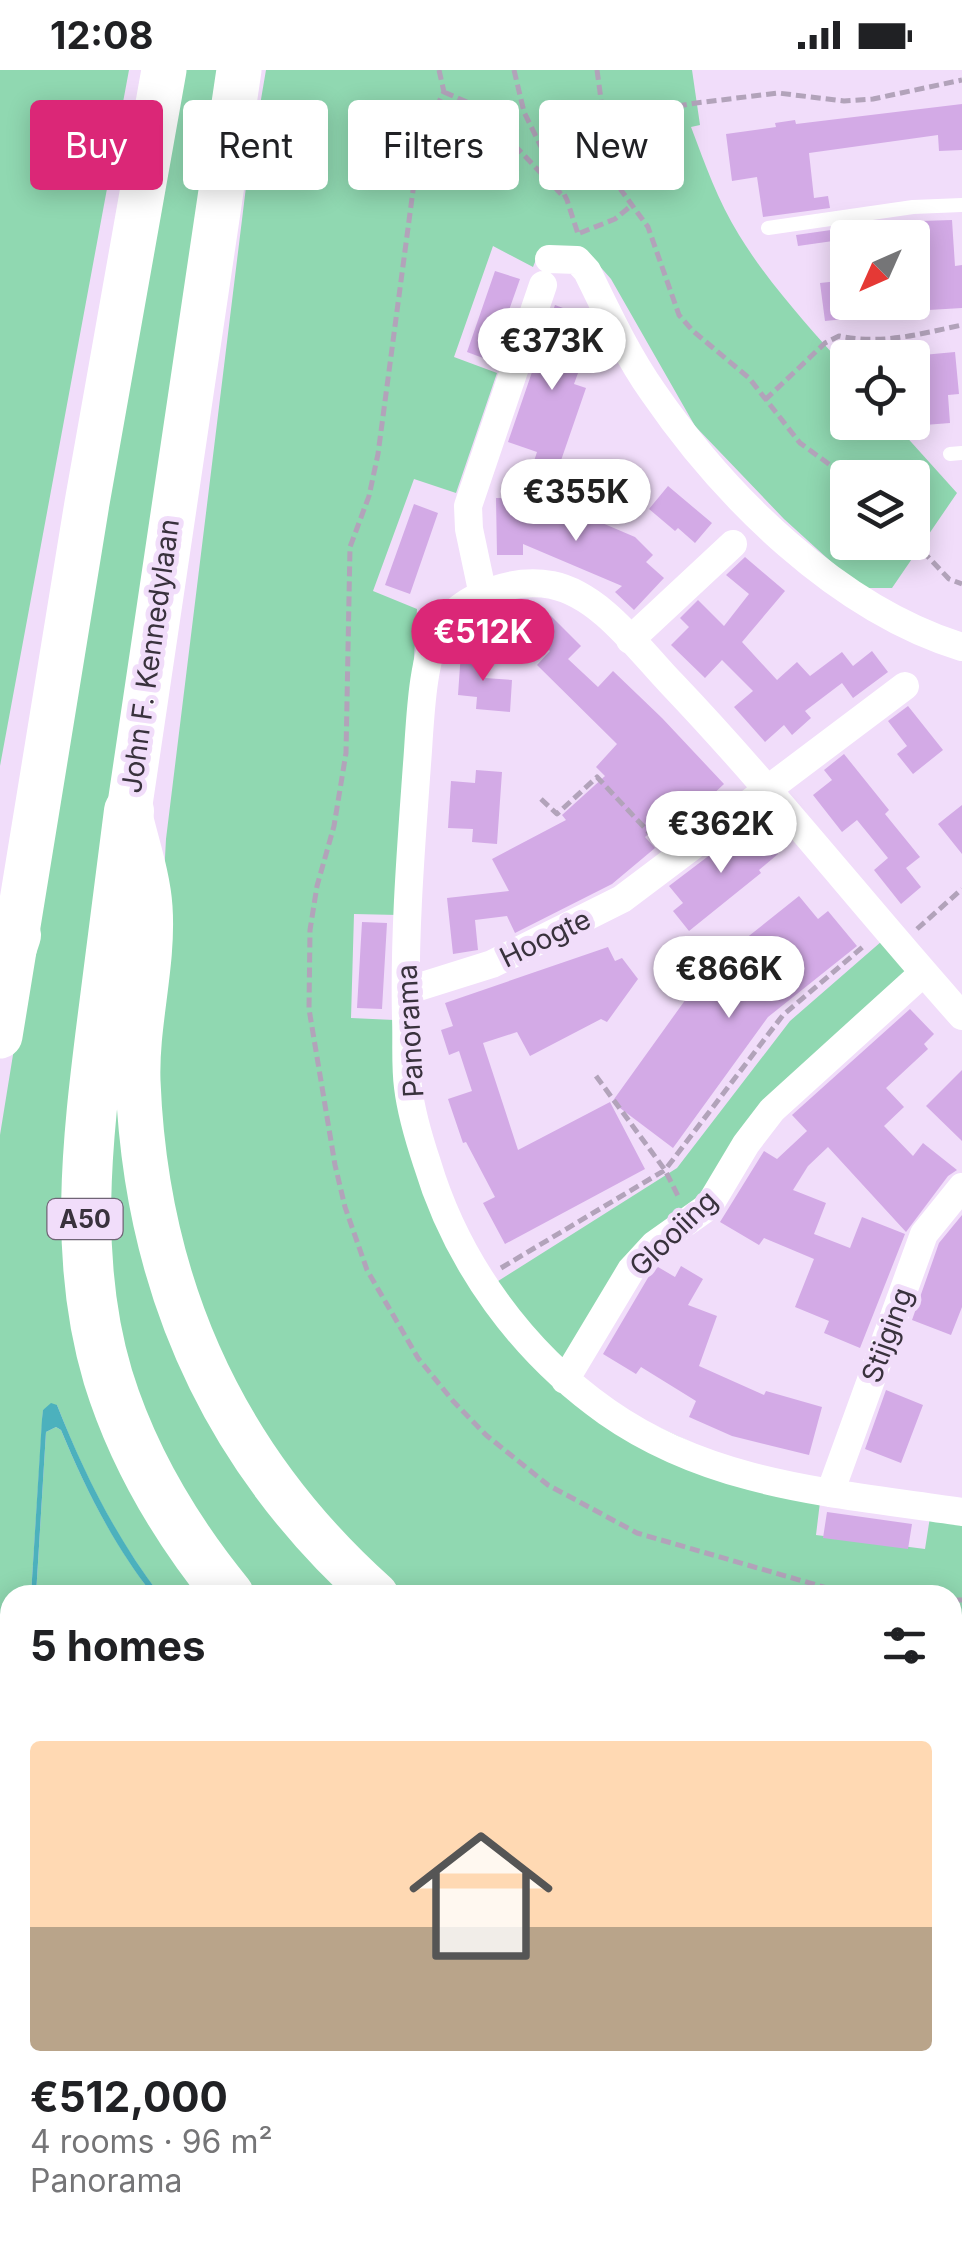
<!DOCTYPE html>
<html lang="en">
<head>
<meta charset="utf-8">
<style>
	:root { --surface:#fff; --page:#f2f2f2; --text:#202124; --muted:#757577; --accent:#db2777 }
	body { margin:0; font-family:Inter,sans-serif; background:var(--page); color:var(--text); height:100vh; display:flex; flex-direction:column; font-size:38px; white-space:nowrap }
	* { box-sizing:border-box; margin:0 }
	p { font-size:32px; color:var(--muted) }
	.icon { flex:none; width:55px; height:55px; fill:none; stroke:currentColor; stroke-width:2; stroke-linecap:round; stroke-linejoin:round }
	.map { position:relative; flex:1; overflow:hidden }
	.sheet { position:absolute; left:0px; top:1515px; width:962px; height:670px; display:flex; flex-direction:column; background:var(--surface); border-radius:30px 30px 0 0; box-shadow:0 5px 25px #0003 }
	.sheet>* { flex:none }
	.banner { position:absolute; left:30px; top:30px; width:902px; height:90px; display:flex; gap:20px }
	.needle { width:65px; rotate:225deg }
	.controls { position:absolute; left:830px; top:150px; display:grid; gap:20px }
	.controls a { display:grid; place-items:center; width:100px; height:100px; border-radius:10px; background:var(--surface); box-shadow:0 5px 25px #0003; font-size:50px }
	.price { position:absolute; translate:-50% -85px; padding:0 22px; border-radius:35px; background:#fff; color:#222; font-size:32px; line-height:65px; filter:drop-shadow(0 2px 5px #0008) }
	.price::after { content:''; position:absolute; left:50%; top:60px; width:30px; height:22px; margin-left:-15px; background:inherit; clip-path:polygon(0 0,100% 0,50% 100%) }
	.price.current { background:var(--accent); color:#fff }
	ul { padding:0; list-style:none }
	li { display:grid; align-content:center; gap:20px; height:530px; padding:0 30px }
	li span { display:grid; place-items:center; height:310px; border-radius:10px; color:#555 }
	li>.icon { margin-inline-start:auto }
	span .icon { width:180px; height:180px; fill:#fffc; stroke-width:1 }
	li b { font-size:42px }
	h2 { display:flex; justify-content:space-between; align-items:center; height:120px; padding:0 30px; font-size:42px }
	.tag { padding:0 35px; border-radius:10px; background:var(--surface); box-shadow:0 5px 25px #0003; font-size:35px; line-height:90px }
	.tag.current { background:var(--accent); color:#fff }
	.status { display:flex; justify-content:space-between; align-items:center; height:70px; padding:0 50px; background:var(--surface); direction:ltr }
	.status svg { height:28px; fill:currentColor }
	.map>svg:first-child { display:block }
	.green { fill:#90d8b1; fill-rule:evenodd }
	.water { fill:#4cb1bd }
	.building { fill:#d3aae6 }
	.lines { fill:none; stroke-linecap:round; stroke-linejoin:round }
	.path { stroke:#b2a3ba; stroke-width:5; stroke-dasharray:10 5; stroke-linecap:butt }
	.service { stroke:#fff; stroke-width:14 }
	.minor { stroke:#fff; stroke-width:28 }
	.trunk { stroke:#fff; stroke-width:45 }
	.motorway { stroke:#fff; stroke-width:50 }
	.labels { text-anchor:middle; dominant-baseline:central; stroke-width:10; stroke-linejoin:round; paint-order:stroke }
	.shield { fill:#f1ddfa; stroke:#706576; stroke-width:2.5 }
	.shield-label { font-size:25px; font-weight:bold; fill:#39323d }
	.street-label { font-size:28px; fill:#39323d; stroke:#f1ddfa }
</style>
</head>
<body>
<div class="status"><b>12:08</b><svg viewBox="0 0 49 12"><path d="M0 12V9h3v3zM5 12V6h3v6zM10 12V3h3v9zM15 12V0h3v12zM26 1h20v11H26zM47 4h2v5h-2z"/></svg></div>
<div class="map">
<svg width="962" height="2185" viewBox="0 0 962 2185">
	<rect width="100%" height="100%" fill="#f1ddfa"/>
	<!-- green -->
	<path class="green" d="M0,0H129L0,696Z
		M183,0H226L71,1185L213,1525H160C115,1467 84,1404 57,1335L43,1340L31,1525H10V2102L0,2086V1065L64,670Z
		M266,0H692L700,55L691,57C705,94 718,131 739,165C769,214 809,257 847,300L848,352L894,353L957,423L892,518H860L784,449L695,356L611,209L589,184L537,187L533,197L493,176L454,287L497,303L456,423L414,409L373,521L417,539L398,845L354,844L351,948L394,950L411,1070L550,1307L820,1432L816,1465L925,1479L930,1447L962,1451V1710L953,1708L952,1525H403L362,1493L287,1407L225,1309L183,1204L153,1010L166,769L246,117ZM848,408H912V472H848Z
		M882,871L911,903L701,1132L562,1293L495,1213L677,1098L790,951Z
		M123,1002L156,1218L349,1525H245L151,1373L111,1244L102,1121Z
		M56,1357L61,1360C86,1420 113,1473 153,1525H36L46,1362Z
		M952,1741L962,1743V1916L953,1914Z
		M952,2053L962,2054V2160L953,2159Z
		M137,2175L119,2185H68L60,2176Z
		M264,2175H533L532,2185H243Z
		M567,2175H892L893,2185H565Z"/>
	<!-- water -->
	<path class="water" d="M51,1333L57,1335C84,1403 115,1466 160,1525H153C113,1474 86,1420 61,1360L56,1357L46,1362L36,1525H31L42,1349L43,1340Z
		M953,2159L962,2160V2185H893L892,2175H952Z"/>
	<!-- building -->
	<path class="building" d="M962,34V80L939,81L938,65L809,83L814,128L828,126L830,138L763,147L757,107L732,111L726,64L776,57L775,53L795,50L796,54Z
		M952,150L955,196L962,195V238L912,241V207H923L921,151Z
		M831,160L833,171L798,176L796,165Z
		M495,201L520,209L491,291L467,282Z
		M848,210V244L845,249L825,251L820,213Z
		M555,235L579,244L571,266L589,273L574,314L586,318L557,402L533,394L537,382L508,372Z
		M955,282L959,324L948,325L950,353L912,356V286Z
		M668,416L712,453L695,473L678,458L675,461L649,439Z
		M541,427L635,467L653,485L646,492L664,508L634,540L615,522L622,516L523,474V485H497L496,428Z
		M414,434L438,443L410,524L385,515Z
		M745,487L785,521L742,572L777,610L797,592L810,606L842,582L853,596L872,581L888,602L853,628L842,613L805,641L811,648L792,665L784,655L765,672L734,637L753,621L722,590L705,608L671,575L689,557L680,548L698,530L724,556L749,524L726,505Z
		M550,545L581,576L568,589L598,617L613,601L662,648L724,714L695,741L686,731L645,767L655,778L612,814L515,863L507,846L475,850L478,880L453,884L447,828L509,821L492,789L566,750L562,745L605,706L596,697L617,674L537,595L550,581L532,564Z
		M461,582L487,584L485,608L512,610L510,642L476,639L477,627L458,625Z
		M908,636L943,680L913,704L897,684L907,676L888,651Z
		M844,684L889,740L885,744L920,787L906,798L921,817L901,834L874,800L888,788L857,750L842,762L813,725L832,710L824,700Z
		M476,700L502,702L497,774L472,772L473,759L448,758L451,711L475,713Z
		M962,735V784L938,754Z
		M752,753L778,784L759,800L761,803L689,861L673,841L683,833L669,816Z
		M799,826L818,849L828,841L857,876L768,947L673,1078L612,1032L696,915L727,938L750,907L748,905L759,896L740,873Z
		M362,852L387,853L382,939L357,938Z
		M608,877L615,891L622,888L638,909L607,952L601,949L530,986L517,962L483,973L518,1080L610,1032L645,1099L505,1174L483,1133L495,1127L466,1072L463,1073L448,1029L472,1021L459,981L449,985L441,960L453,956L445,933Z
		M910,939L934,964L924,974L928,979L886,1018L904,1037L884,1056L913,1086L923,1073L957,1100L948,1106L906,1162L828,1077L808,1096L793,1120L826,1133L814,1164L850,1178L862,1147L905,1164L860,1278L824,1263L829,1251L795,1237L814,1189L764,1168L759,1175L720,1152L764,1081L777,1089L807,1061L792,1045Z
		M962,1000V1071L926,1036Z
		M962,1145V1237L951,1265L912,1250L939,1173Z
		M681,1196L703,1209L688,1235L717,1246L699,1296L764,1325L766,1321L822,1337L809,1385L732,1366L689,1347L696,1331L641,1297L636,1304L603,1284L649,1206L658,1197L675,1207Z
		M886,1320L923,1335L901,1393L865,1379Z
		M827,1442L912,1454L908,1479L823,1468Z"/>
	<g class="lines">
		<!-- path -->
		<path class="path" d="M439,0L444,22L420,68L378,384L369,426L350,477L346,683L334,756L317,816L310,860L309,939L335,1095L345,1137L367,1200L418,1288L453,1331L486,1365L548,1415L637,1463L827,1518L875,1525
			M514,0L524,42L567,130L578,164
			M597,0L608,81L614,100L621,120L648,157L679,245L693,261L749,308L800,373L848,408
			M444,22L478,37L561,124
			M603,49L696,33L778,23L844,31L873,29L962,10
			M580,163L615,149L632,135
			M765,330L825,273L839,266C882,275 920,264 962,255
			M912,470L949,509L962,514
			M541,729L557,744L597,707L657,771
			M917,859L962,819
			M596,1006L665,1100L678,1126
			M501,1198L665,1100L783,945L865,875
			M952,1530H962"/>
		<!-- service -->
		<path class="service" d="M768,158L913,137L962,135
			M950,384L962,383"/>
		<!-- minor -->
		<path class="minor" d="M549,189L577,190L587,201C607,242 627,285 653,322C725,427 838,539 962,577
			M483,525L469,459L468,436L543,215
			M630,570L733,474
			M406,921L492,894L622,829L905,616
			M962,946C864,836 773,720 672,614C639,580 601,525 552,515C512,508 463,525 440,559C421,587 420,659 417,694C411,778 404,863 406,948C407,971 405,994 408,1017C411,1042 419,1069 427,1093C457,1193 522,1282 607,1342C714,1417 838,1423 962,1442
			M565,1310L631,1200L654,1175L709,1136L746,1074L772,1040L923,903
			M830,1423L924,1164L962,1117"/>
		<!-- trunk -->
		<path class="trunk" d="M239,0L129,741C136,772 148,806 150,837C154,895 136,953 138,1011C146,1216 223,1388 376,1525
			M0,966L87,433L164,0
			M952,1721L962,1723
			M0,2140L10,2158"/>
		<!-- motorway -->
		<path class="motorway" d="M129,741C120,811 111,882 102,952C87,1071 73,1190 108,1307C133,1388 176,1460 229,1525
			M0,913L16,865
			M952,1947L962,1948
			M952,2020L962,2021
			M11,2185L27,2175
			M158,2185L178,2175
			M544,2185L546,2175"/>
	</g>
	<g class="labels">
		<!-- shield labels -->
		<rect class="shield" x="47.5" y="1129" width="75" height="40" rx="8"/>
		<g class="shield-label">
			<text x="85" y="1149">A50</text>
		</g>
		<!-- street labels -->
		<g class="street-label">
			<text transform="translate(150 586) rotate(-82)">John F. Kennedylaan</text>
			<text transform="translate(545 868) rotate(-26)">Hoogte</text>
			<text transform="translate(410 961) rotate(-93)">Panorama</text>
			<text transform="translate(673 1163) rotate(-44)">Glooiing</text>
			<text transform="translate(887 1265) rotate(-70)">Stijging</text>
		</g>
	</g>
</svg>
<div class="controls">
<a><svg class="needle" viewBox="-14 -14 28 28"><path d="M0-13l5 13h-10z" fill="#e53935"/><path d="M0 13l5-13h-10z" fill="#757577"/></svg></a>
<a><svg class="icon" aria-label="locate" viewBox="0 0 24 24"><circle cx="12" cy="12" r="6"/><path d="M12 2v4M12 18v4M2 12h4M18 12h4"/></svg></a>
<a><svg class="icon" aria-label="layers" viewBox="0 0 24 24"><path d="M12 4l9 5-9 5-9-5zM3 14l9 5 9-5"/></svg></a>
</div>
<b class="price" style="left:552px;top:323px">€373K</b>
<b class="price" style="left:576px;top:474px">€355K</b>
<b class="price current" style="left:483px;top:614px">€512K</b>
<b class="price" style="left:721px;top:806px">€362K</b>
<b class="price" style="left:729px;top:951px">€866K</b>
<div class="banner">
<a class="tag current">Buy</a>
<a class="tag">Rent</a>
<a class="tag">Filters</a>
<a class="tag">New</a>
</div>
<section class="sheet">
<h2>5 homes<svg class="icon" aria-label="filters" viewBox="0 0 24 24"><path d="M4 7h16M4 17h16"/><circle cx="9" cy="7" r="2"/><circle cx="15" cy="17" r="2"/></svg></h2>
<ul>
<li><span style="background:linear-gradient(#ffd9b3 60%,#b9a48a 0)"><svg class="icon" aria-label="home" viewBox="0 0 24 24"><path d="M3 11l9-7 9 7M6 9v11h12V9"/></svg></span><div><b>€512,000</b><p>4 rooms · 96 m²</p><p>Panorama</p></div></li>
</ul>
</section>
</div>
</body>
</html>
